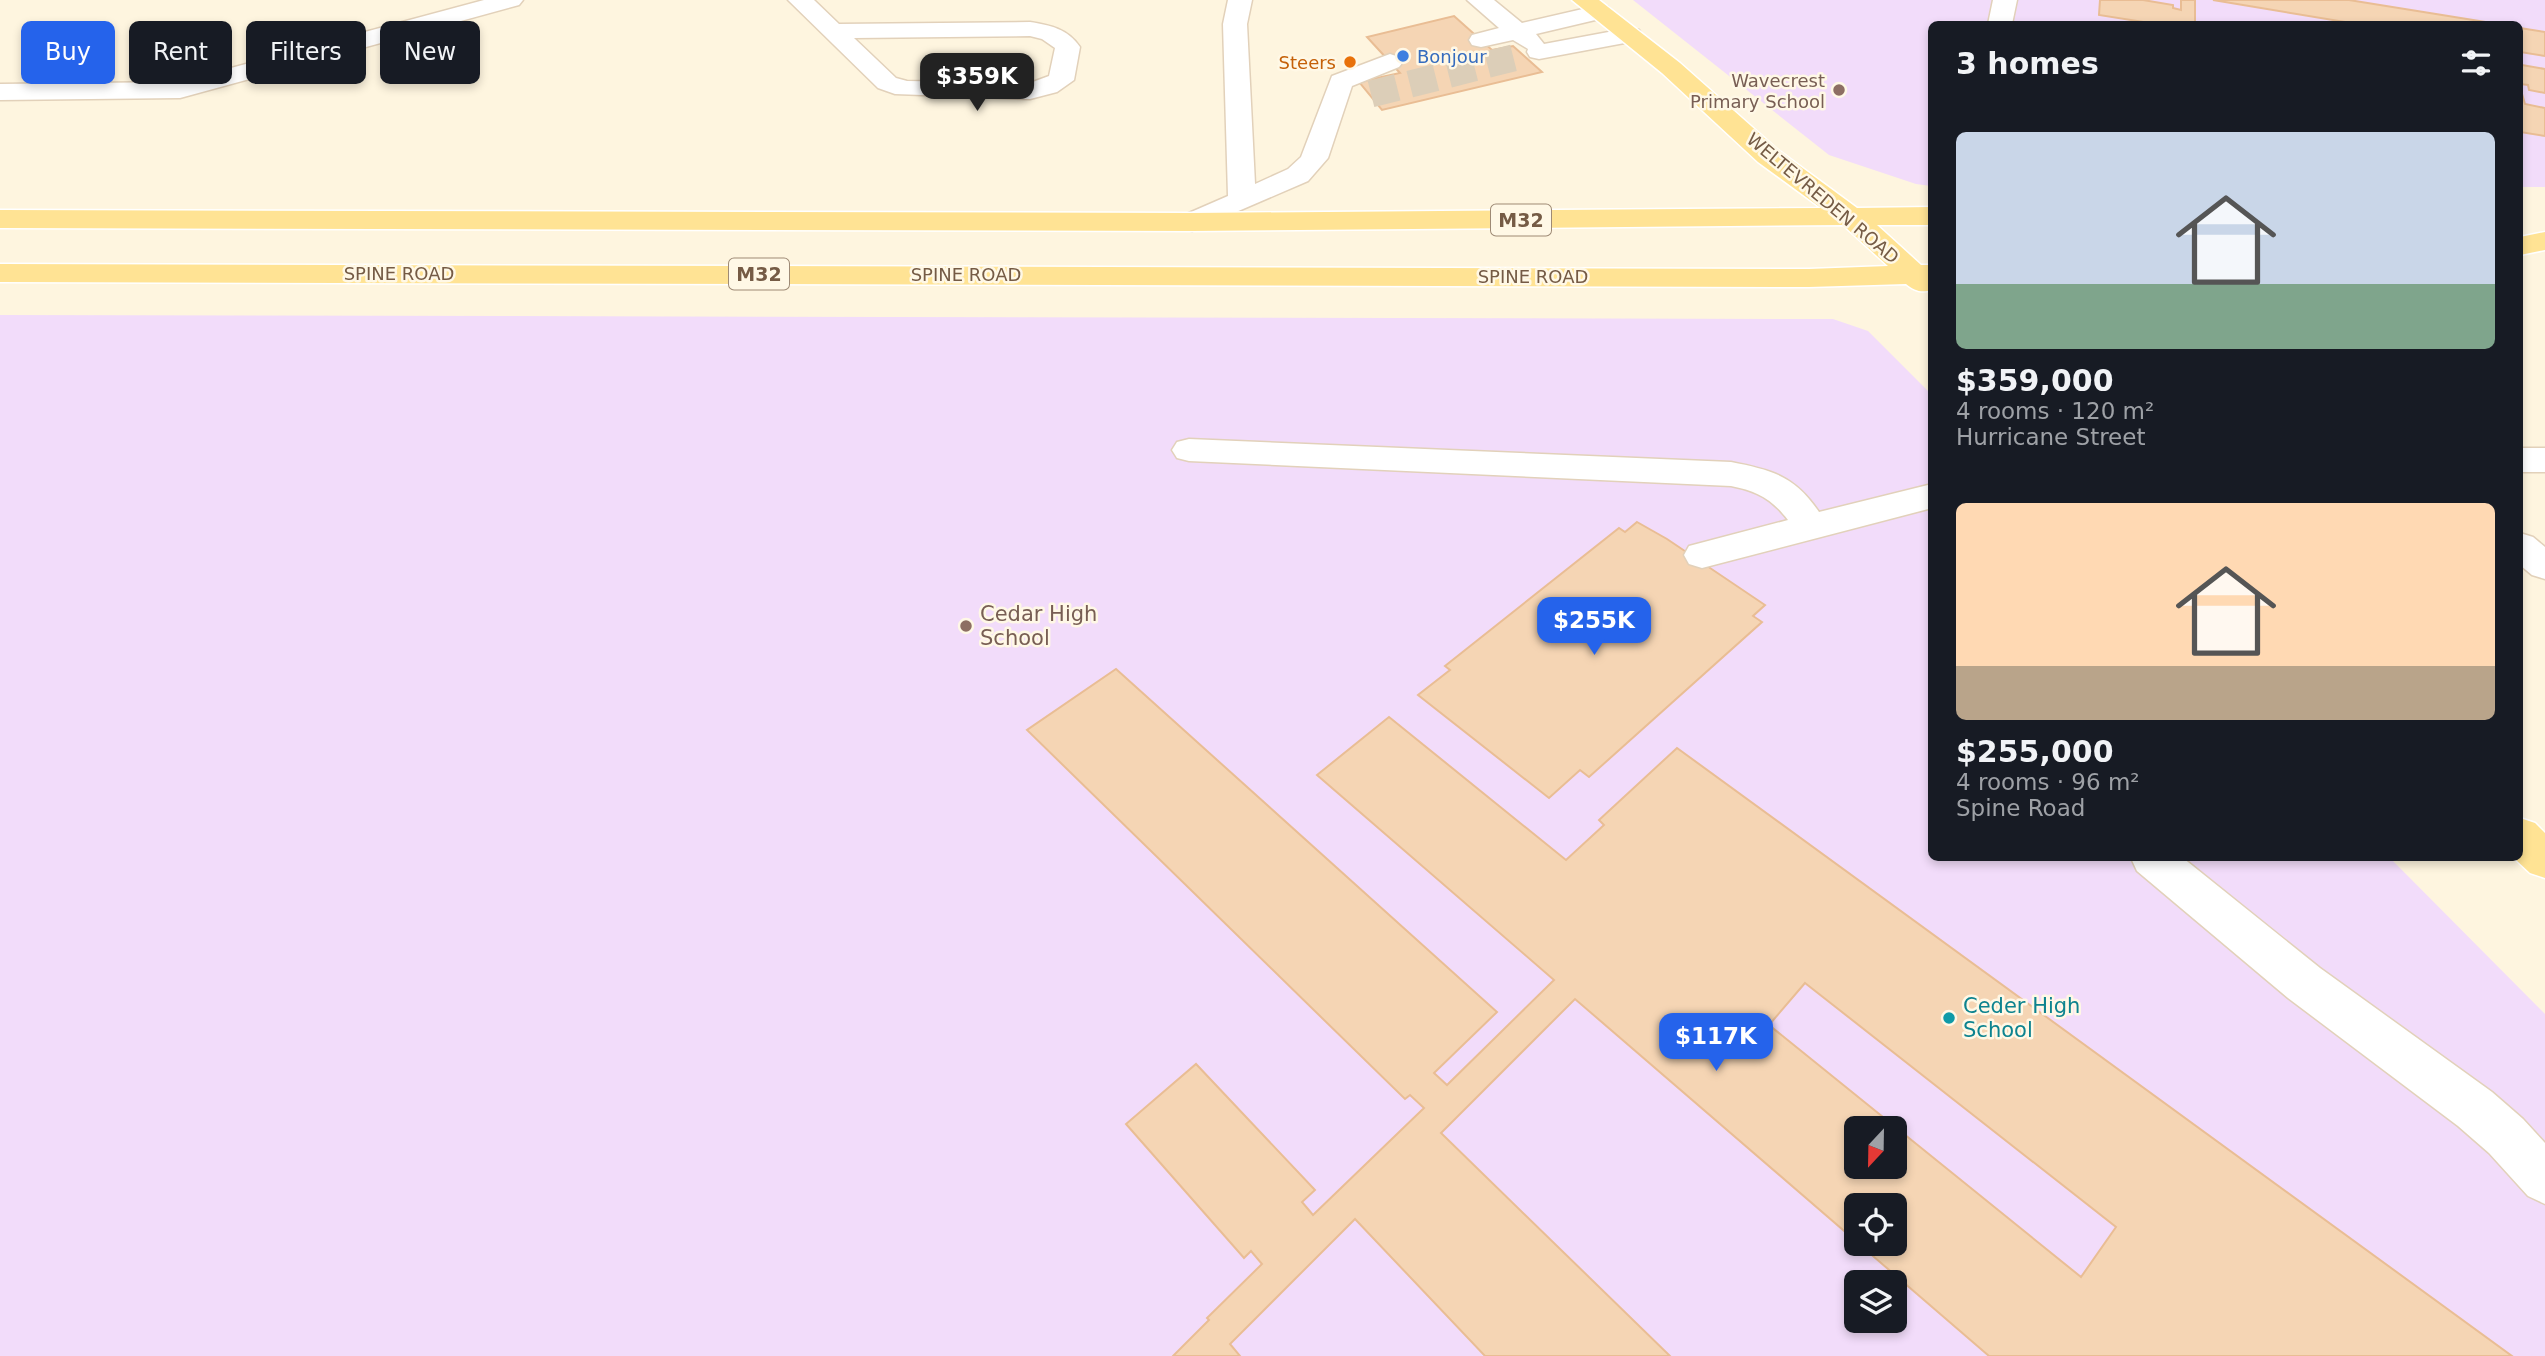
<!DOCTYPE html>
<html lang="en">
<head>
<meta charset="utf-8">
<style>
	:root { --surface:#171b24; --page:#20242c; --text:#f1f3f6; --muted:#9ea1a6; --accent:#2563eb }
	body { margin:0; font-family:"DejaVu Sans",sans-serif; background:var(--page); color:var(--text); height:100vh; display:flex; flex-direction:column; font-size:26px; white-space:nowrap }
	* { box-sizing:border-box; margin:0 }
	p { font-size:23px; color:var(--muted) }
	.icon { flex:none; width:38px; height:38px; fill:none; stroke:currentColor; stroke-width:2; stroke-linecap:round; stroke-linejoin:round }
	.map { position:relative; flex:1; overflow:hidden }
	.panel { position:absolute; left:1928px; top:21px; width:595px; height:840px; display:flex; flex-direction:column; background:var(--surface); border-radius:10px; box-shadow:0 4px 10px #0003 }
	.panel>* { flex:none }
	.banner { position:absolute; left:21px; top:21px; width:665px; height:63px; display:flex; gap:14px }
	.needle { width:46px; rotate:202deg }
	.controls { position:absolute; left:1844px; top:1116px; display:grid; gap:14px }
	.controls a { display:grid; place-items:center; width:63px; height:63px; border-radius:10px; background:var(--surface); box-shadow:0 4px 10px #0003; font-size:35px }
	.price { position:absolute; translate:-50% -60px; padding:0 16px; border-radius:14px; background:var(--accent); color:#fff; font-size:23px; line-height:46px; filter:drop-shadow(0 2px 4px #0008) }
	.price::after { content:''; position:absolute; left:50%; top:42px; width:21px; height:16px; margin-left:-10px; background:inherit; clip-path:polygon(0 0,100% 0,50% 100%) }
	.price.on { background:#222; color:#fff }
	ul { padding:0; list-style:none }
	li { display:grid; align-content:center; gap:14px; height:371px; padding:0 28px }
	li span { display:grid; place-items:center; height:217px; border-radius:10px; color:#555 }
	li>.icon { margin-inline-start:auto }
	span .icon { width:126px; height:126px; fill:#fffc; stroke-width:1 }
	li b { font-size:30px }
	h2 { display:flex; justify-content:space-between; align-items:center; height:84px; padding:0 28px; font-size:30px }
	.tag { padding:0 24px; border-radius:10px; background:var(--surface); box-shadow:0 4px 10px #0003; font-size:24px; line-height:63px }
	.tag.on { background:var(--accent); color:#fff }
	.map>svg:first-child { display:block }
	.education { fill:#f2dcfa; fill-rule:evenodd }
	.building { fill:#f5d5b4; stroke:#e9bd94; stroke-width:2; fill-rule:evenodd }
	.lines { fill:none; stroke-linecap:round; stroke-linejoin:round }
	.minor-tunnel { stroke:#dcceb8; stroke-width:27; stroke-dasharray:27 13; stroke-linecap:butt }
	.minor-casing { stroke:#e2d1ba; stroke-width:3 }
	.major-casing { stroke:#fff; stroke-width:3 }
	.minor { fill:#fff; fill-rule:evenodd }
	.major { fill:#ffe394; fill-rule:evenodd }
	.shop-dot { fill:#3f7fe0; stroke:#fff8e6; stroke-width:2.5 }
	.food-dot { fill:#e8710a; stroke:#fff8e6; stroke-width:2.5 }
	.education-dot { fill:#8d6e63; stroke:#fff8e6; stroke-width:2.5 }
	.culture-dot { fill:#0f9aa8; stroke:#fff8e6; stroke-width:2.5 }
	.labels { text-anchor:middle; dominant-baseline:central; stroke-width:5; stroke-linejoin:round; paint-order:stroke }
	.far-shop-label { font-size:18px; fill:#366cbe; stroke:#fff8e6; text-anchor:start }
	.far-food-label { font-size:18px; fill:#c56008; stroke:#fff8e6; text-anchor:end }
	.far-education-label { font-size:18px; fill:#785e54; stroke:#fff8e6; text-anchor:end }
	.far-street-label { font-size:18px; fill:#755b45; stroke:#fff8e6 }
	.shield { fill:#fff8e6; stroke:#9e8a75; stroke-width:2 }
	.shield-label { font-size:19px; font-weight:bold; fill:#755b45 }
	.education-label { font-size:21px; fill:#785e54; stroke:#fff8e6; text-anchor:start }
	.culture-label { font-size:21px; fill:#0d838f; stroke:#fff8e6; text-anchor:start }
</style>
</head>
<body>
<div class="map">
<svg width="2545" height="1356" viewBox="0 0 2545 1356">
	<rect width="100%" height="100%" fill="#fef5df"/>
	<!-- education -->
	<path class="education" d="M1633,0H2545V187H2520V24H1932L1931,186L1916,184L1829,155Z
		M0,315L1833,319L1868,331L1932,395V858H2390L2545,1014V1356H0ZM1857,1129H1895V1167H1857ZM1857,1206H1895V1244H1857ZM1857,1283H1895V1321H1857Z"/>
	<!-- building -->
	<path class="building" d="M2100,0H2143L2173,5V8L2181,10V0H2195V24H2156L2099,15Z
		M2213,0H2349L2498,24H2357Z
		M1454,16L1492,50L1513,46L1542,72L1382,110L1359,82L1400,73L1367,37Z
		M2520,28L2545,32V56L2520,52Z
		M2522,65L2545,69V93L2529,90L2528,85L2520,84Z
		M2520,87L2525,104L2545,108V136L2520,132Z
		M1637,522L1667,539L1765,605L1753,616L1762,622L1589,777L1580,770L1549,798L1418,695L1450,670L1445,666L1619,528L1625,532Z
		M1116,669L1497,1012L1434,1073L1447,1085L1554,980L1317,775L1389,717L1566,860L1604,825L1599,820L1677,748L2512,1356H1989L1859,1244H1895V1206H1857V1242L1575,999L1441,1133L1670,1356H1485L1355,1219L1230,1344L1240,1356H1173L1209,1320L1207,1318L1262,1264L1251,1251L1244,1258L1126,1124L1196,1064L1315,1190L1302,1202L1313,1215L1424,1108L1410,1095L1405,1099L1027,730ZM1805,983L2116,1227L2081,1277L1769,1025ZM1857,1129H1895V1167H1857Z"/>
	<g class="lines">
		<!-- minor-tunnel -->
		<path class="minor-tunnel" d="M1371,94L1521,56"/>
		<defs>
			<path id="minor" d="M484,0H523L519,5L180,98L0,100V84L179,82Z
				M788,0H814L839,24L1030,22C1050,25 1068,29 1080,47L1074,80L1057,92L1030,99L895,94L878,88ZM1030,36L1042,39L1055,48L1049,76L1030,83L907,81L896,78L854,38Z
				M1228,0H1252L1247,24L1255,184L1288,169L1301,157L1332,76L1390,54L1399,57L1403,62L1399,67L1352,86L1328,158L1308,181L1192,231L1182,228L1178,222L1182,216L1228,196L1223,24Z
				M1467,0H1494L1522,23L1600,5L1608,7L1612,12L1608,17L1536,34L1544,44L1630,28L1639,30L1642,35L1639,40L1630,42L1539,59L1530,57L1527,52L1528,49L1513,40L1481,47L1472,45L1469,40L1472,35L1499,28Z
				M1993,0H2017L2012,24H1988Z
				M1189,439L1731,462C1772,470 1795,476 1819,512L1932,484V508L1702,568L1689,564L1684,555L1689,546L1788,520C1772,499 1757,491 1731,486L1189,461L1177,458L1172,450L1177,442Z
				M2520,448H2545V472H2520Z
				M2520,533L2533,537L2545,547V579L2532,575L2520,565Z
				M2131,858H2183L2320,968L2492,1092L2523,1119L2545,1143V1204L2528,1196L2489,1153L2458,1126L2288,998L2137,871Z"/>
			<path id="major" d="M1572,0H1599L1680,63L1778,150L1857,208L1932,207V225H1877L1921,265H1932V290C1921,293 1915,291 1906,284L1809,287L0,282V264L1809,269L1888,266L1843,225L1192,231L0,228V210L1192,213L1821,208L1758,162L1662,73Z
				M2545,232V250L2520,255V237Z
				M2520,818L2535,823L2545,833V878L2530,873L2514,858H2520Z"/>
		</defs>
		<!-- minor casing -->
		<use href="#minor" class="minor-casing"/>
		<!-- major casing -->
		<use href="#major" class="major-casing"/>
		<!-- minor -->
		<use href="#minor" class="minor"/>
		<!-- major -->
		<use href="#major" class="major"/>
	</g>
	<!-- markers -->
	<circle class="shop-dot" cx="1403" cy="56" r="7"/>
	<circle class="food-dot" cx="1350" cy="62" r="7"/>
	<g class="education-dot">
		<circle cx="1839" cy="90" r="7"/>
		<circle cx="966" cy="626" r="7"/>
	</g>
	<circle class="culture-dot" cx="1949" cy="1018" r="7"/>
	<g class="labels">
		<!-- far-shop labels -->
		<g class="far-shop-label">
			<text x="1417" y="56">Bonjour</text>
		</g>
		<!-- far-food labels -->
		<g class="far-food-label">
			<text x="1336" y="62">Steers</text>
		</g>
		<!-- far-education labels -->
		<g class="far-education-label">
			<text x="1825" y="80">Wavecrest<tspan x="1825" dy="21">Primary School</tspan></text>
		</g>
		<!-- far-street labels -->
		<g class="far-street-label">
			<text transform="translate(1823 198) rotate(40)">WELTEVREDEN ROAD</text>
			<text x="399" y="273">SPINE ROAD</text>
			<text x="966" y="274">SPINE ROAD</text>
			<text x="1533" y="276">SPINE ROAD</text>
		</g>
		<!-- shield labels -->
		<g class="shield">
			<rect x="1491" y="204.5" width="60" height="31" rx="5"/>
			<rect x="729" y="258.5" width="60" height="31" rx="5"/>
		</g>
		<g class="shield-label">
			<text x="1521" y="220">M32</text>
			<text x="759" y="274">M32</text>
		</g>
		<!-- education labels -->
		<g class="education-label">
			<text x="980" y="614">Cedar High<tspan x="980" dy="24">School</tspan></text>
		</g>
		<!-- culture labels -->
		<g class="culture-label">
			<text x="1963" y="1006">Ceder High<tspan x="1963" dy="24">School</tspan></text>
		</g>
	</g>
</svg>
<div class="controls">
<a><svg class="needle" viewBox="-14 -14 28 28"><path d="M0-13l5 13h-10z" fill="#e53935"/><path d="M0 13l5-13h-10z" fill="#9ea1a6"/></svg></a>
<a><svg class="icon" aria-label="locate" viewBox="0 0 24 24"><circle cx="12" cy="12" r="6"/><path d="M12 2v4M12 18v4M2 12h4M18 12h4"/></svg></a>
<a><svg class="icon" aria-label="layers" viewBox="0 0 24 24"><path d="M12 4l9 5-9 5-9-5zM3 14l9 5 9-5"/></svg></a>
</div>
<b class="price on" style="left:977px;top:113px">$359K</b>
<b class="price" style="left:1594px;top:657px">$255K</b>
<b class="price" style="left:1716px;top:1073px">$117K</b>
<div class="banner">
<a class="tag on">Buy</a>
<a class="tag">Rent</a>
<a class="tag">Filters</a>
<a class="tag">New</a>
</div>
<section class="panel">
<h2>3 homes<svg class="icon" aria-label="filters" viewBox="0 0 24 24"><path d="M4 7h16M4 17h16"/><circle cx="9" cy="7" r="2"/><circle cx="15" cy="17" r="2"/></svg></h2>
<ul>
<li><span style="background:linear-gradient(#c9d6e8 70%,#7fa58c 0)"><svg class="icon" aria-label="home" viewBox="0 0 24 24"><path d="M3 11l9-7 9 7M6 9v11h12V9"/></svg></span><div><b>$359,000</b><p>4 rooms · 120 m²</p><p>Hurricane Street</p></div></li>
<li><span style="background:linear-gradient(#ffd9b3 75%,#b9a48a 0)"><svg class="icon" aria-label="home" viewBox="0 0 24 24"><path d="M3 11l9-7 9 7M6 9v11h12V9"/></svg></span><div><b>$255,000</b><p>4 rooms · 96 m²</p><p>Spine Road</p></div></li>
</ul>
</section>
</div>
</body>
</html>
